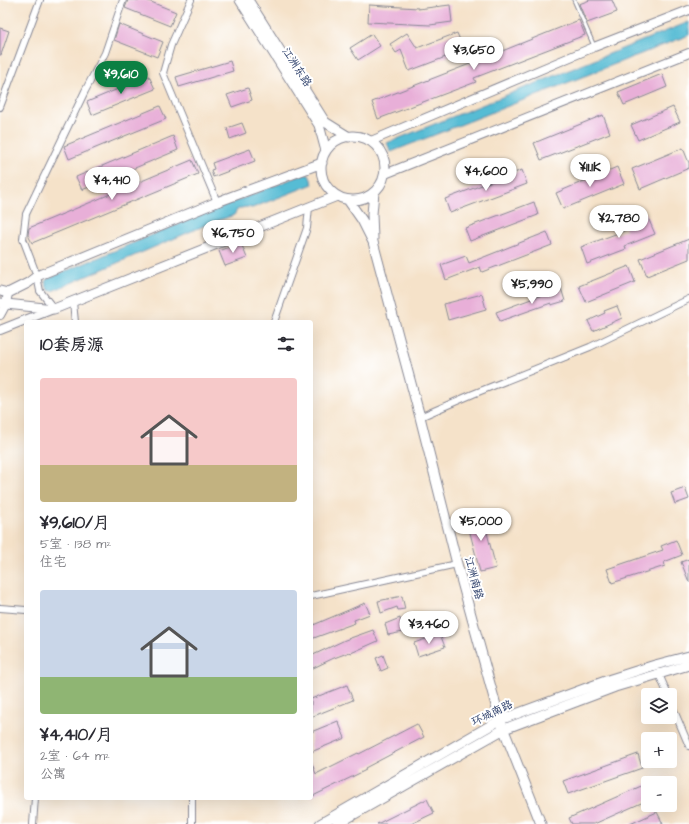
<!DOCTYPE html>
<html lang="zh">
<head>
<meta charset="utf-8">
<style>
	:root { --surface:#fff; --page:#f2f2f3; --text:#2b2b33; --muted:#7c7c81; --accent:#0b8043 }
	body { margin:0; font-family:"Architects Daughter","LXGW WenKai TC",sans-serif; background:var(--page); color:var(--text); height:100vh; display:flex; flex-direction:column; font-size:15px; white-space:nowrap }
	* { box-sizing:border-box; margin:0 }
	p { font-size:13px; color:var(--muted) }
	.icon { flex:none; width:22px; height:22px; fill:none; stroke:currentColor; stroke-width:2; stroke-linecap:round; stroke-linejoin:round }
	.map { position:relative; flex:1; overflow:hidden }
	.sheet { position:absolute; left:24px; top:320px; width:289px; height:480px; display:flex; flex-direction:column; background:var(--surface); border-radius:4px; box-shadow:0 4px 16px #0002 }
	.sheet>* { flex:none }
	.tools { position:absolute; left:641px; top:688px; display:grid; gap:8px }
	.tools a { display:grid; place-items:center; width:36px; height:36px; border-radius:4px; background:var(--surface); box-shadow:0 4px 16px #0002; font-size:20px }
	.price { position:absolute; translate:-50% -34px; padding:0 9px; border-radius:14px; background:#fff; color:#222; font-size:13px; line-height:26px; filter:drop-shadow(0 1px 2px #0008) }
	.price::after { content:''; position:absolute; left:50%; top:24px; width:12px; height:9px; margin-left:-6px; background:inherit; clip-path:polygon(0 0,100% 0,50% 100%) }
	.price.selected { background:var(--accent); color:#fff }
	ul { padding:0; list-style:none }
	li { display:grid; align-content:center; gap:8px; height:212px; padding:0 16px }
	li span { display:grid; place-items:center; height:124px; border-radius:4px; color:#555 }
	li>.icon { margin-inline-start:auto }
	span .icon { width:72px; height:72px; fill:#fffc; stroke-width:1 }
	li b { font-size:17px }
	h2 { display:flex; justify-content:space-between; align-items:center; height:48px; padding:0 16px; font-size:17px }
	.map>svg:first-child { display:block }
	.water { fill:#56bcd4; stroke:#387699 }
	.building { fill:#e8afd8 }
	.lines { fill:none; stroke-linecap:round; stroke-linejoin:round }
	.service-casing { stroke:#888894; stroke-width:5 }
	.minor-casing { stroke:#888894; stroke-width:8 }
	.tertiary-casing { stroke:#888894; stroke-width:10 }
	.secondary-casing { stroke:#888894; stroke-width:11 }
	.service { stroke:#fff; stroke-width:3 }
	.minor { stroke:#fff; stroke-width:6 }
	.tertiary { stroke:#fff; stroke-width:8 }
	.secondary { stroke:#fff; stroke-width:9 }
	.labels { text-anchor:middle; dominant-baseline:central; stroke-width:4; stroke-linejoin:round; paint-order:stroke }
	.street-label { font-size:11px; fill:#1b2f5e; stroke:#fff }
</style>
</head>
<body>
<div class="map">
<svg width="689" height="824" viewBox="0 0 689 824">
	<rect width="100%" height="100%" fill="#fff"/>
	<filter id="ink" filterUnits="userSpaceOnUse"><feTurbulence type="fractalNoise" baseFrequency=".025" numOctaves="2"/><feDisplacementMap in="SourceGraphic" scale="8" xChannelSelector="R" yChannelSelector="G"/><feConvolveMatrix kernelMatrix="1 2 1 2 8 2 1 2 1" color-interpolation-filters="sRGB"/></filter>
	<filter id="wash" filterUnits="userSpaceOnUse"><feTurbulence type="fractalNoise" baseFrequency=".012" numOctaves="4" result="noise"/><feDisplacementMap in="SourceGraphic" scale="16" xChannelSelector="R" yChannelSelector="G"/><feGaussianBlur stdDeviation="0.9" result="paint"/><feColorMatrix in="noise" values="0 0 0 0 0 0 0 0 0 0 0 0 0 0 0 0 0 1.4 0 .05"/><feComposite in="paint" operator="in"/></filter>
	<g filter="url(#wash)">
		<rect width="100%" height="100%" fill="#f5e2c9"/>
		<!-- water -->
		<path class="water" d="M689,22V35L391,152L387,143Z
			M304,174L309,175L313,184L252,208L246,207L241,208L237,210L234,215L208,224L52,291L48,290L45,282L47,279L193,218Z"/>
		<g id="blocks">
			<!-- building -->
			<path class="building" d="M128,0H146L176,12L170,26L125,8Z
				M590,0H612L617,12L587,23L579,4Z
				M369,5L418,8V9L450,5L452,22L430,25L368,22Z
				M579,20L585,35L474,78L476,82L378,119L372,102L475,62Z
				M119,24L163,42L157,57L114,40Z
				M0,28L9,31L1,55H0Z
				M407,33L417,48L457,33L464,50L409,71L401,50L396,53L390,44Z
				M372,34L380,46L358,60L350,48Z
				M230,61L233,71L179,87L176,77Z
				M662,74L667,87L624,105L618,92Z
				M149,76L155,89L92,115L87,102Z
				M248,88L252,100L232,107L227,95Z
				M160,106L166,119L69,159L64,146Z
				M673,107L680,122L638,140L631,125Z
				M603,115L610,133L541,160L534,143Z
				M242,123L246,133L230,139L227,128Z
				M173,136L178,150L82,190L76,177Z
				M683,148L689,163V168L640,189L632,169Z
				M250,149L255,161L213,177L211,170L214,169L212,163Z
				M192,160L198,174L32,243L28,235L29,228Z
				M617,167L624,184L563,209L556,193Z
				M522,170L527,184L450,213L445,199Z
				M534,202L538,215L470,241L465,228Z
				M646,213L655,234L625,246L626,249L587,264L581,247L626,230L623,223Z
				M547,232L552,245L482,272L480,267L446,280L441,265L466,256L469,263Z
				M689,239V259L647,276L640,259Z
				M241,243L247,258L225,266L219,251Z
				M629,266L635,282L586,302L579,286Z
				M561,288L565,301L551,305V303L500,321L496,312Z
				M482,294L486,309L448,320L444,304Z
				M617,306L622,318L593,331L588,321L605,313L604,311Z
				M685,488L689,499L675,504L671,493Z
				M482,513L496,568L480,572L466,517Z
				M676,540L682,555L664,562L665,566L612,583L607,569L663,550L661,546Z
				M689,559V582L681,562Z
				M402,596L405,609L398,610L397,607L381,613L378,601Z
				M365,603L370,614L354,620L355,623L311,639V626Z
				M400,618L403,632L388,635L385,624Z
				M373,630L378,641L351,653L350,652L334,658L311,669V656L345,640Z
				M440,634L445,647L418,656L414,643Z
				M383,655L388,668L381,671L376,658Z
				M347,685L353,700L311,717V699Z
				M338,721L345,738L311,752V732Z
				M417,724L424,737L365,768L366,770L311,797V761L316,774L358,753L359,754Z
				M638,754L642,768L568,794L563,781Z
				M648,783V800L594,824H572L569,818Z
				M427,799L434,813L411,824H377Z
				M657,812L663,824H630Z"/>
		</g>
	</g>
	<g filter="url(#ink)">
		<use href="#blocks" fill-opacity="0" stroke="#888894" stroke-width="1"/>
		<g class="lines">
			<defs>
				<path id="service" d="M574,0L594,46"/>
				<path id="minor" d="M191,0L171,45L163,73L217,202
					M0,107L40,0
					M73,302L75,322
					M54,309L40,291L37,276L23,239L26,214L85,91L105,53L123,0
					M274,322L307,228L309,207
					M420,417L473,394L590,347L689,299
					M311,596L457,564
					M0,608L26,610
					M658,672L668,695
					M670,701L689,746
					M33,824L35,798
					M192,824V798"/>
				<path id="tertiary" d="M371,141L594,47L689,10
					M385,174L689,53
					M0,315L6,304L8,293
					M0,330L53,309"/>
				<path id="secondary" d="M240,0L319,125L326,151
					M248,0L325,122L349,137
					M321 168a32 32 0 1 1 64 0a32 32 0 1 1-64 0Z
					M348,200L362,220L373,242L420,417L457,564L500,720L541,824
					M373,239L372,214L374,192
					M0,291L8,293L28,283L37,276L217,202L322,163
					M0,303L6,304L54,309L337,196
					M320,824L500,720L611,679L655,665L689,656
					M337,824L504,729L615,687L689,665"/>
			</defs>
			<!-- service casing -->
			<use href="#service" class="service-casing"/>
			<!-- minor casing -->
			<use href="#minor" class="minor-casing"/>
			<!-- tertiary casing -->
			<use href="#tertiary" class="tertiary-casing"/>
			<!-- secondary casing -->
			<use href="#secondary" class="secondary-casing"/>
			<!-- service -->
			<use href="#service" class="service"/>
			<!-- minor -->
			<use href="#minor" class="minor"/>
			<!-- tertiary -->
			<use href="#tertiary" class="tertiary"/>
			<!-- secondary -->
			<use href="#secondary" class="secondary"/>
		</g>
	</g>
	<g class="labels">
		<!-- street labels -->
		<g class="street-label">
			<text transform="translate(297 67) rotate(57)">江洲东路</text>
			<text transform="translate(474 578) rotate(75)">江洲南路</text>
			<text transform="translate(492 713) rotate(-26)">环城南路</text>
		</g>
	</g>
</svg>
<div class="tools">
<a><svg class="icon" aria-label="layers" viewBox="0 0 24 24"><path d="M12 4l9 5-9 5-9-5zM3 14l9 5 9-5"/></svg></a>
<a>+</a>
<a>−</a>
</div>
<b class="price" style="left:474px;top:71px">¥3,650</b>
<b class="price selected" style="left:121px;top:95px">¥9,610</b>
<b class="price" style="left:590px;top:188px">¥11.1K</b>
<b class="price" style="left:486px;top:192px">¥4,600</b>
<b class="price" style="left:112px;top:201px">¥4,410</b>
<b class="price" style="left:619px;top:239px">¥2,780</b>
<b class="price" style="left:233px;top:254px">¥6,750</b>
<b class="price" style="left:532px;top:305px">¥5,990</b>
<b class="price" style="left:481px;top:542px">¥5,000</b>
<b class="price" style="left:429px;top:645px">¥3,460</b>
<section class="sheet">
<h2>10套房源<svg class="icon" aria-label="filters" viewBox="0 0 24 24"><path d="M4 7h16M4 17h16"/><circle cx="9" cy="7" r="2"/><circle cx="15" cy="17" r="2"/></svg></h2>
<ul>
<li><span style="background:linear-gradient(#f6c9c9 70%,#c2b280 0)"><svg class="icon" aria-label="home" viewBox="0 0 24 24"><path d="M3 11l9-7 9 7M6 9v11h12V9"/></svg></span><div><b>¥9,610/月</b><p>5室 · 138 m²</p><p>住宅</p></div></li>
<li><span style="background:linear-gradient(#c9d6e8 70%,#8fb573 0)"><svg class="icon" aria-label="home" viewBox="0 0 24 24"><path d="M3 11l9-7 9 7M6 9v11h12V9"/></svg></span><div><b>¥4,410/月</b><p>2室 · 64 m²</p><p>公寓</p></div></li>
</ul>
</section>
</div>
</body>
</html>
